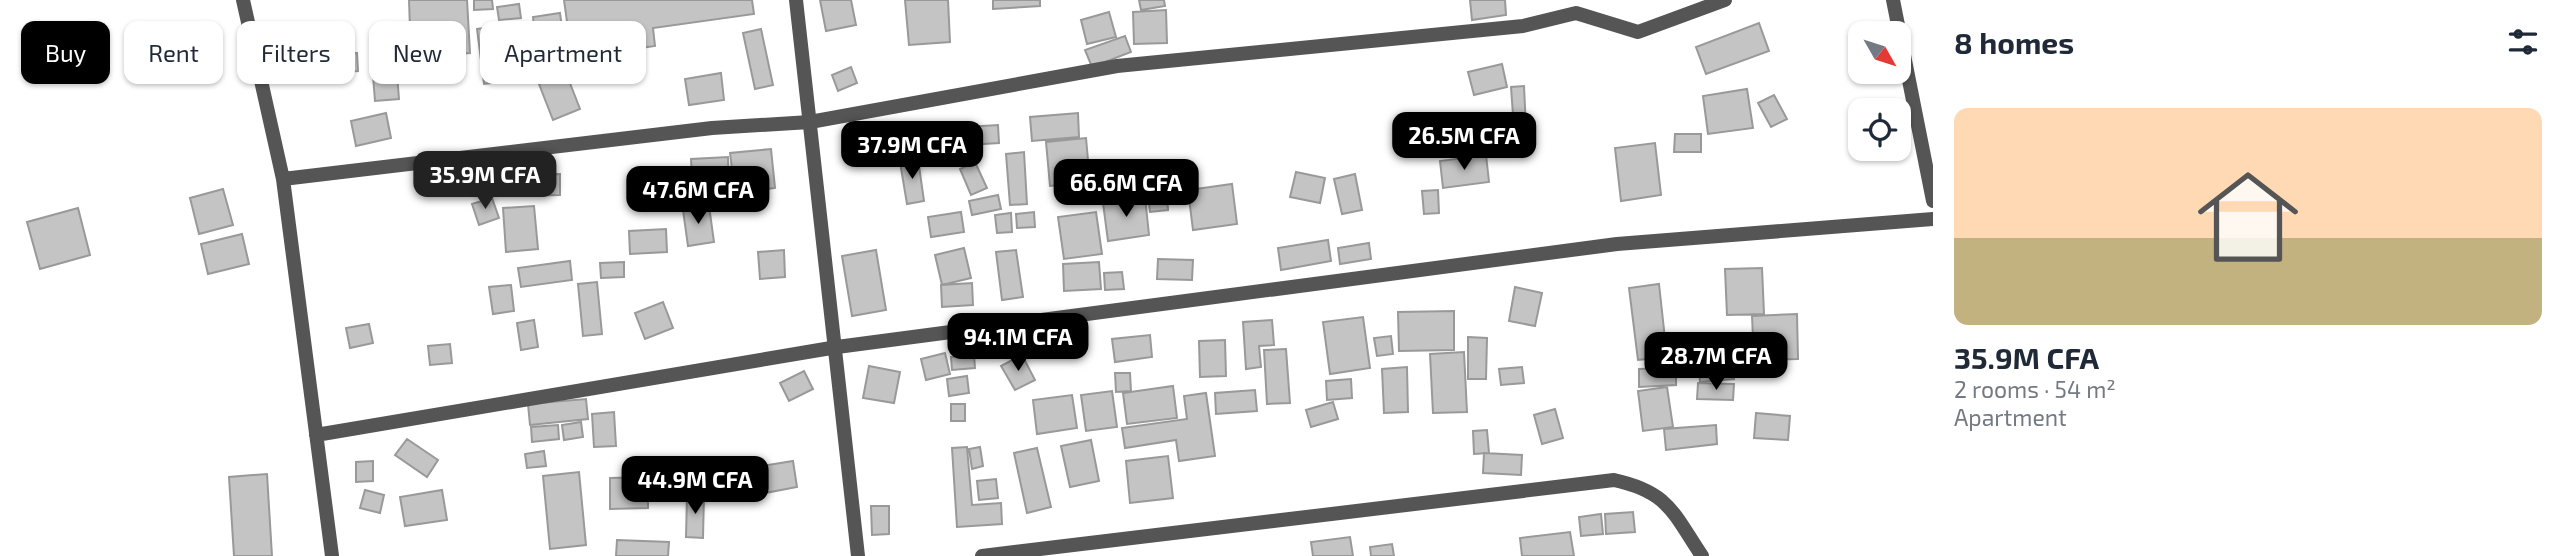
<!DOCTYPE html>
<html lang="en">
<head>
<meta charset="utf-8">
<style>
	:root { --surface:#fff; --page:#f2f2f3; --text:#1f2937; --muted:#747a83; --line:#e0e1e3; --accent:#000 }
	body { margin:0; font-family:"Exo 2",sans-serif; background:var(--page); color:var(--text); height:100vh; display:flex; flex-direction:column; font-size:26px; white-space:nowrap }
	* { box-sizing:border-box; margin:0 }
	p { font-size:23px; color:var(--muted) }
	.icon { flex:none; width:38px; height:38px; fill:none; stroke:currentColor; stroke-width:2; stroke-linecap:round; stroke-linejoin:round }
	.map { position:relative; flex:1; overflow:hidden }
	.details { display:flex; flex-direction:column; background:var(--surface); width:630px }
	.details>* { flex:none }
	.top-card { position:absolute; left:21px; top:21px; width:665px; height:63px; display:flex; gap:14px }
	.needle { width:46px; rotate:129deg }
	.fabs { position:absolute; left:1848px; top:21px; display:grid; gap:14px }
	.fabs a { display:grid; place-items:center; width:63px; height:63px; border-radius:14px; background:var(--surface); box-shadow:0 2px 5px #0004; font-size:35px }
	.price { position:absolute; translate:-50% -60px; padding:0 16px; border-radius:14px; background:var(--accent); color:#fff; font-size:23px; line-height:46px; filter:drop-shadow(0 2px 4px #0008) }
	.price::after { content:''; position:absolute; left:50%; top:42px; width:21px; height:16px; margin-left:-10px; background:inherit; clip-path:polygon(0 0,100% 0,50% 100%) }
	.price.selected { background:#222; color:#fff }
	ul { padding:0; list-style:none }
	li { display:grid; align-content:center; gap:14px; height:371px; padding:0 21px }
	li+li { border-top:2px solid var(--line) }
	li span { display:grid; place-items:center; height:217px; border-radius:14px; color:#555 }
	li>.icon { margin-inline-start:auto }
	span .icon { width:126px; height:126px; fill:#fffc; stroke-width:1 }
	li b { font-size:30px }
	h2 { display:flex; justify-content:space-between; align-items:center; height:84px; padding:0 21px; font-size:30px }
	.pill { padding:0 24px; border-radius:14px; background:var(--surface); box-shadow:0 2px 5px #0004; font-size:24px; line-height:63px }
	.pill.selected { background:var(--accent); color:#fff }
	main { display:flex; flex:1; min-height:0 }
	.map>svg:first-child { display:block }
	.building { fill:#c4c4c4; stroke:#999; stroke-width:2 }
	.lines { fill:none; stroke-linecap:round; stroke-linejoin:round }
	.minor { stroke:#555; stroke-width:14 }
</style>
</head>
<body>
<main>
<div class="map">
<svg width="1933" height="556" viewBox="0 0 1933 556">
	<rect width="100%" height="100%" fill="#fff"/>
	<!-- building -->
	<path class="building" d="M409,0H467L470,53L411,57Z
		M474,0H492L493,9L474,10Z
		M564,0H752L754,14L653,28L655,46L572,58Z
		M820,0H851L856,25L826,31Z
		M905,0H948L950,42L909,45Z
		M993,0H1040V6L993,9Z
		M1139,0H1164L1165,6L1141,10Z
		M1470,0H1505L1506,15L1472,20Z
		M519,4L521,18L499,20L497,7Z
		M1166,10L1167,43L1134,44L1133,12Z
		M1109,12L1116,37L1087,44L1081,20Z
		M560,13L565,50L537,54L533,17Z
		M1759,23L1769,51L1706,74L1696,47Z
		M514,25L520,80L484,84L477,29Z
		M761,29L773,85L755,89L743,33Z
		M1125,36L1131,52L1092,67L1085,50Z
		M395,49L399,99L375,101L371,51Z
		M357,53L358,71L333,73L332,54Z
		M1502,64L1507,87L1474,95L1468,72Z
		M851,67L857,83L838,91L832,75Z
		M566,73L580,109L553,120L539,84Z
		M721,73L724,100L689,105L685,79Z
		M1524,86L1527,150L1497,151L1495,117L1513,115L1511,87Z
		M1747,89L1753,128L1708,134L1703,96Z
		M1774,95L1787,119L1771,127L1758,103Z
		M386,113L391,138L356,146L351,121Z
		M1078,113L1079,137L1032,141L1030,117Z
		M998,125L999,143L967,145L966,127Z
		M951,128L953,145L924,150L921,133Z
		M1675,134H1701V152H1674Z
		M1086,138L1090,182L1050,186L1046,142Z
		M1655,143L1661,195L1621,201L1615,148Z
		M771,149L775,188L735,193L730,153Z
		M1024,152L1027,204L1010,205L1006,154Z
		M1486,155L1489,182L1443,188L1440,161Z
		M728,157L729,193L693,195L691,159Z
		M918,159L924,201L907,204L900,162Z
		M975,162L987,188L971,195L960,169Z
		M1296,172L1325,178L1320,203L1290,197Z
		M560,174V195L514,196L513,175Z
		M1355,174L1362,210L1342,214L1334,179Z
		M1232,184L1237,224L1193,230L1188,190Z
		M223,189L233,225L199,234L190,198Z
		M1438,190L1439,213L1424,214L1422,191Z
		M998,195L1001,209L972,215L969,201Z
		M1167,195L1168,210L1150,212L1148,197Z
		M1145,197L1149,235L1108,241L1103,203Z
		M492,198L499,218L479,225L472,204Z
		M534,206L538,249L506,252L503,208Z
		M709,206L714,242L688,246L683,210Z
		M78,208L90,255L40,269L27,222Z
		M961,212L964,232L931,237L928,217Z
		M1034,212L1035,227L1017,228L1016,214Z
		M1096,212L1102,254L1064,259L1058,217Z
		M1011,213L1012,232L997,233L995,215Z
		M666,229L667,252L630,254L629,231Z
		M242,234L249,264L208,274L201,244Z
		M1328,240L1331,261L1281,270L1278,248Z
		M1369,243L1371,259L1340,264L1338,248Z
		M964,248L971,278L942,285L935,255Z
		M784,250L785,277L760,279L758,252Z
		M876,250L886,310L852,316L842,256Z
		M1016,250L1023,297L1002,300L996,252Z
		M1158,259L1193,260L1192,280L1157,279Z
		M570,261L572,280L521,287L518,268Z
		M624,262V277L601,278L600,263Z
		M1099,262L1101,289L1064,291L1063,264Z
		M1762,268L1764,314L1727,315L1725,269Z
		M1122,272L1124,289L1105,290L1104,273Z
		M597,282L602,334L583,336L578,284Z
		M972,283L973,305L942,307L941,285Z
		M1659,284L1667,357L1638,360L1629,288Z
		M511,285L514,311L493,314L489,287Z
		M1515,287L1542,293L1535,326L1509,321Z
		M663,302L673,328L645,339L635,313Z
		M1454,311V350L1399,351L1398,312Z
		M1797,314L1798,359L1754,360L1752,316Z
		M1363,317L1370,368L1330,374L1323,322Z
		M534,320L538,347L521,350L517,323Z
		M1272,320L1274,345L1259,346L1261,367L1246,369L1243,322Z
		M369,324L373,343L350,348L346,328Z
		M1690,333L1724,334V354H1690Z
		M1150,335L1152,357L1115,362L1112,339Z
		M1391,336L1393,354L1377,356L1374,338Z
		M1468,337L1487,338L1486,379H1468Z
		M1225,340L1226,376L1200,377L1199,341Z
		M450,344L452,363L430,365L428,346Z
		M1286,349L1290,403L1267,404L1264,350Z
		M1464,352L1467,412L1433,413L1430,354Z
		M945,353L950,374L926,380L921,359Z
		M974,355L975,368L952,370L951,357Z
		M1022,355L1035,380L1015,390L1001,366Z
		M1732,359L1734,379L1700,382L1698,361Z
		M869,366L900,372L894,403L863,398Z
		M1407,367L1408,412L1384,413L1382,369Z
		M1522,367L1524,383L1501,385L1499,369Z
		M1676,368V385L1639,387V369Z
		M804,371L813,389L789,401L780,383Z
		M1115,373H1130L1131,391L1116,392Z
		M967,376L969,393L949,396L947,379Z
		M1351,379L1352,398L1327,400L1326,381Z
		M1698,383L1734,384L1733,400L1697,399Z
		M1173,386L1177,418L1127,424L1123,393Z
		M1667,387L1673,427L1643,431L1638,391Z
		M1255,390L1257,411L1216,414L1215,393Z
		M1112,391L1117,427L1086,431L1081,395Z
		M1206,393L1215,456L1179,461L1176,440L1125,448L1122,428L1187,419L1184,396Z
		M1072,395L1077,428L1037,434L1033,400Z
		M586,399L588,419L530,425L528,404Z
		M1333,402L1338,419L1311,427L1306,410Z
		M951,404H965V421H951Z
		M1555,409L1563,438L1542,444L1534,415Z
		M614,412L616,446L594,447L592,414Z
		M1756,413L1790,416L1788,440L1754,438Z
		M581,422L583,437L564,440L562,425Z
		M558,425L559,439L532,442L531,427Z
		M1716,425L1717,444L1666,450L1664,429Z
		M1487,430L1489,453L1474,454L1473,431Z
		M407,439L438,460L427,477L395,455Z
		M1091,440L1099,481L1070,487L1061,446Z
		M967,447L972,505L1001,503L1002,524L957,527L952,448Z
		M980,447L983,466L972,469L969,449Z
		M1037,448L1051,507L1027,513L1014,453Z
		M544,451L546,466L527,468L525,454Z
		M1484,453L1522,455L1521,475L1483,473Z
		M1168,456L1173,498L1130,503L1126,461Z
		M373,461V481L356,482V462Z
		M793,461L797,487L760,494L756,467Z
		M699,468L701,488L658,492L656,472Z
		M579,472L586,545L550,549L543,476Z
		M267,474L272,556H234L229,477Z
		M648,477V508L610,509V478Z
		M996,479L998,498L979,500L977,481Z
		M365,490L384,495L380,513L360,508Z
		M442,490L447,520L405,526L400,497Z
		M687,495H704L703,538L686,537Z
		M871,506H889V534L872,535Z
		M1633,512L1635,532L1606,534L1605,514Z
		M1601,514L1603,534L1581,536L1579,517Z
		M1570,532L1574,556H1522L1520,538Z
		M1350,537L1353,556H1313L1311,542Z
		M617,540L669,542L668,556H616Z
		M1392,544L1394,556H1371L1370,547Z"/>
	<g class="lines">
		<!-- minor -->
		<path class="minor" d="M243,0L283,179L332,556
			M796,0L858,556
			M1893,0L1933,201
			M283,179L712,128L810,122L1117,66L1523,26L1576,13L1638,32L1725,0
			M316,435L837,347L1617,244L1933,219
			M982,556L1614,480C1669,492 1673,513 1702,556"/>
	</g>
</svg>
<div class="fabs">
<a><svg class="needle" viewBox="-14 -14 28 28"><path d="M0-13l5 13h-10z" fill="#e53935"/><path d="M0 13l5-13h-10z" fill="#747a83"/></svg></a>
<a><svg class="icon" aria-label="locate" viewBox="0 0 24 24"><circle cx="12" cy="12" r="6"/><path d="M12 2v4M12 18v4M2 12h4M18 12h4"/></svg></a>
</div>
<b class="price" style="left:1464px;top:172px">26.5M CFA</b>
<b class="price" style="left:912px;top:181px">37.9M CFA</b>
<b class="price selected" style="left:485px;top:211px">35.9M CFA</b>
<b class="price" style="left:1126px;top:219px">66.6M CFA</b>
<b class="price" style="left:698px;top:226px">47.6M CFA</b>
<b class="price" style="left:1018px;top:373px">94.1M CFA</b>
<b class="price" style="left:1716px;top:392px">28.7M CFA</b>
<b class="price" style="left:695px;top:516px">44.9M CFA</b>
<div class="top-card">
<a class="pill selected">Buy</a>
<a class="pill">Rent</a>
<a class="pill">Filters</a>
<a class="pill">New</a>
<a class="pill">Apartment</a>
</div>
</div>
<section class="details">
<h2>8 homes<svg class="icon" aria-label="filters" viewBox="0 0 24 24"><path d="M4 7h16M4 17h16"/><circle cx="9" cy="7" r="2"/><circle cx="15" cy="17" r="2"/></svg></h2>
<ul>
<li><span style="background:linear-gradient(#ffd9b3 60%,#c2b280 0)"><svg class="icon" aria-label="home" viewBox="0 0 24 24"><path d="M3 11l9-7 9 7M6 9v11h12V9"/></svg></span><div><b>35.9M CFA</b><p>2 rooms · 54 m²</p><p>Apartment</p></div></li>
</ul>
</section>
</main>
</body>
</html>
